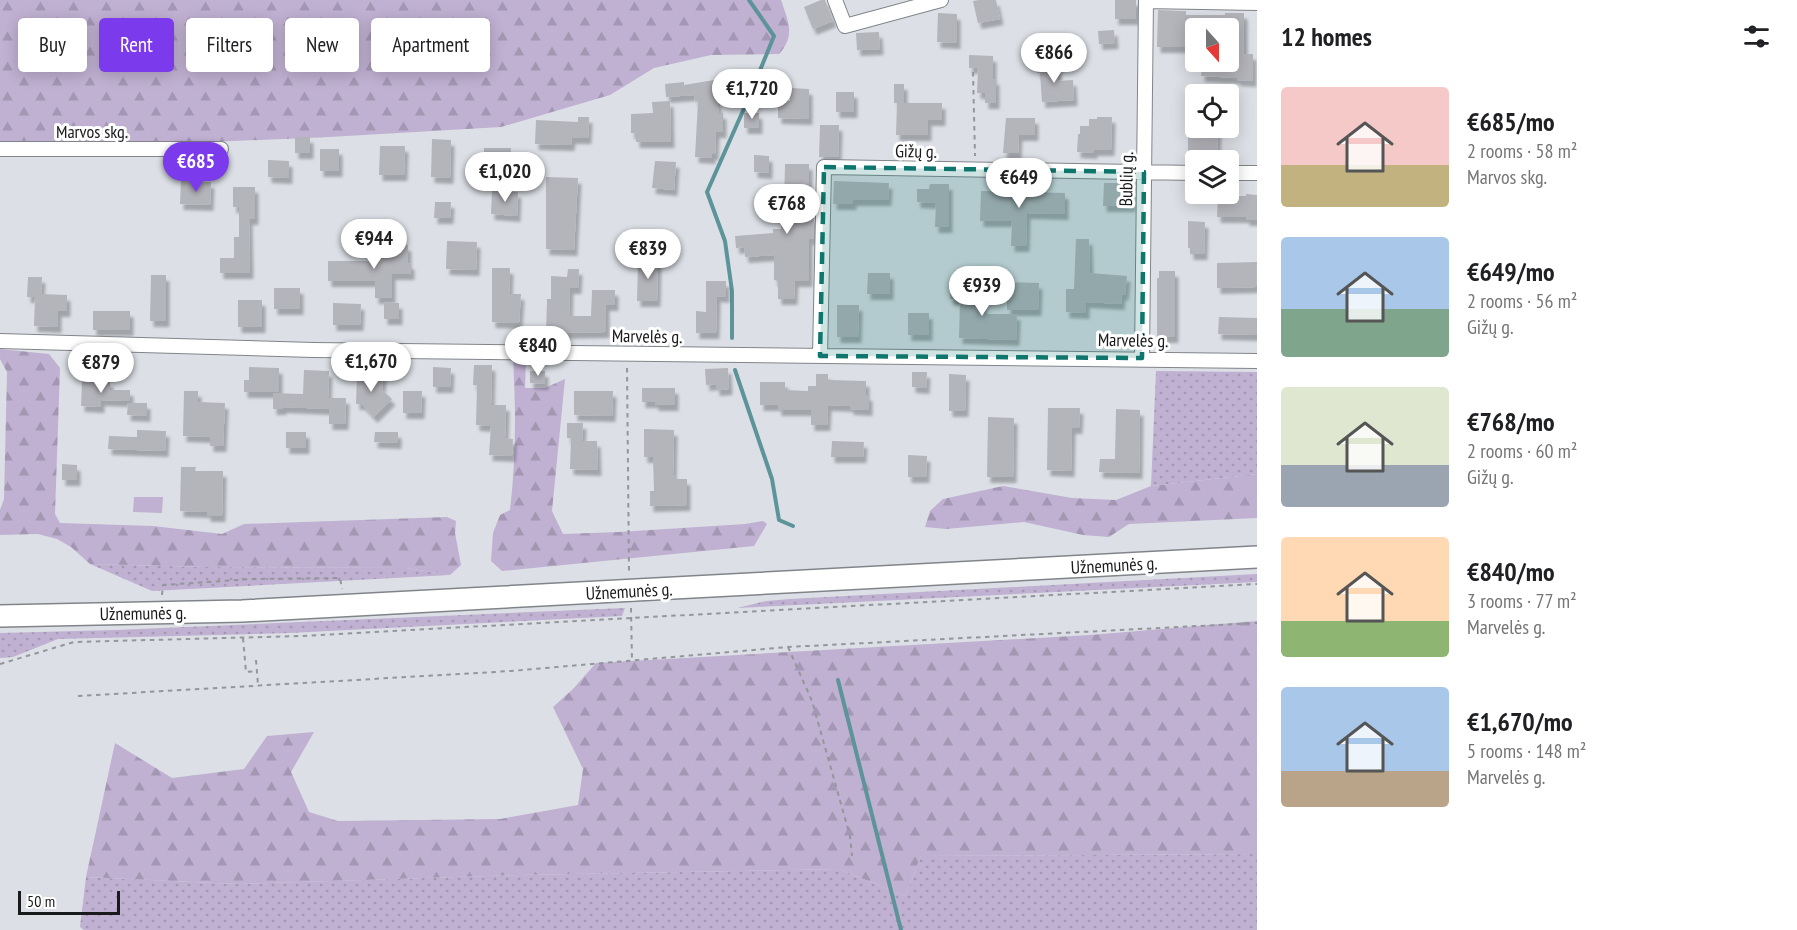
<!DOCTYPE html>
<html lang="en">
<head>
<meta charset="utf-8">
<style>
	:root { --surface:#fff; --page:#f6f6f6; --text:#202124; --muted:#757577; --accent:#7c3aed }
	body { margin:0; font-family:"PT Sans Narrow",sans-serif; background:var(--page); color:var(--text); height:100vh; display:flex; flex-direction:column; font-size:22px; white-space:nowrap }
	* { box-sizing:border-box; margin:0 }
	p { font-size:20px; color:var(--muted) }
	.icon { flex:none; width:33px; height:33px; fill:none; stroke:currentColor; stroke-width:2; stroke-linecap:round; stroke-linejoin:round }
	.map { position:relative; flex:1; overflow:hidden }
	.panel { display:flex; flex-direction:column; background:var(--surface); width:540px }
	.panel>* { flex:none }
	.hud { position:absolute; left:18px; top:18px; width:570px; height:54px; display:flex; gap:12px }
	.needle { width:39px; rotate:159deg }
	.tools { position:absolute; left:1185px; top:18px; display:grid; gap:12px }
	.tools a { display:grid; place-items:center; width:54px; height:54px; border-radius:6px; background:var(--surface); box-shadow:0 3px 15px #0003; font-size:30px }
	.scale { position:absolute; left:18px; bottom:15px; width:102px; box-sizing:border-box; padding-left:6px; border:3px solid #191a1c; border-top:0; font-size:16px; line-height:21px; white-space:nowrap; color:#191a1c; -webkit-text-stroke:4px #fff; paint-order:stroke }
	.price { position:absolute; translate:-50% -51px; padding:0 14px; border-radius:21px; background:#fff; color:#222; font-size:20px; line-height:39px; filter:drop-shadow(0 2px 3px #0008) }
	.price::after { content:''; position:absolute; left:50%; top:36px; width:18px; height:14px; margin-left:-9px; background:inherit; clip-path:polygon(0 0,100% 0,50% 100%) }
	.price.active { background:var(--accent); color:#fff }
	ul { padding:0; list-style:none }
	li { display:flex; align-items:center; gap:18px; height:150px; padding:0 24px }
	li span { display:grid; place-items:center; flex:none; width:168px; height:120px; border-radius:6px; color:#555 }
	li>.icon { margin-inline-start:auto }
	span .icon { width:72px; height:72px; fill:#fffc; stroke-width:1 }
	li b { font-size:26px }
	h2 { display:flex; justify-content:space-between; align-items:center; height:72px; padding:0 24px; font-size:26px }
	.pill { padding:0 21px; border-radius:6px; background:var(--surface); box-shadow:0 3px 15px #0003; font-size:21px; line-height:54px }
	.pill.active { background:var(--accent); color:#fff }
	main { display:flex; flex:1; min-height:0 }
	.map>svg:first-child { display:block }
	.grass { fill:url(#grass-dots) }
	.forest { fill:url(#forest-firs) }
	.pitch { fill:#c0b0d2 }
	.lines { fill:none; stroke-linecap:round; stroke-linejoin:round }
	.stream { stroke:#5d949a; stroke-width:4 }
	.building { fill:#b4b4bb; filter:url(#shadow) }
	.street-casing { stroke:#81858a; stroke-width:16 }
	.primary-casing { stroke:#81858a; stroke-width:24 }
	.path { stroke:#93969a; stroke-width:2; stroke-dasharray:4.5 4.5; stroke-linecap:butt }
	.street { stroke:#fff; stroke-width:14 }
	.primary { stroke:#fff; stroke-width:21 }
	.marked { fill:#0f766e; fill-opacity:0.2; stroke:#0f766e; stroke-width:4.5; stroke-dasharray:12 8; stroke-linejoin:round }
	.labels { text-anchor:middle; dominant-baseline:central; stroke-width:6; stroke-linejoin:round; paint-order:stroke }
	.street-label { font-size:18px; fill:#191a1c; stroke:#fff }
</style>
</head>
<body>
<main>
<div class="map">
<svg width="1257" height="930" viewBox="0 0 1257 930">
	<defs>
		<pattern id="grass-dots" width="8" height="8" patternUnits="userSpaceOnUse" patternTransform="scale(1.5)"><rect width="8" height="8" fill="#c0b0d2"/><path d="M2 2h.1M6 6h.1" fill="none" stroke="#a497b4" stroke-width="1.8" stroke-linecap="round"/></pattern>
		<pattern id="forest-firs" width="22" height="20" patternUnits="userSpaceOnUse" patternTransform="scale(1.5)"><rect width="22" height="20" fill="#c0b0d2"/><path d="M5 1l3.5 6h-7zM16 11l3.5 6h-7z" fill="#a497b4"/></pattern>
		<filter id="shadow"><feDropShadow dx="3.5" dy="6" stdDeviation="1.5" flood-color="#0004"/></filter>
	</defs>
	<rect width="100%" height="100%" fill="#dce0e6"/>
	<!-- grass -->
	<path class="grass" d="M1156,371L1257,372V474L1151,486Z
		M90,564L205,567L407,568L450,575L152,591Z
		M1257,574V582L737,608L766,601L790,599Z
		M625,608L622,616L290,633L58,639L13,657L0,658V633L116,630Z
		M1257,854V930H84L80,927L86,877L237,884L519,875L839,869L905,896L921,856Z"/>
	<!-- forest -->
	<path class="forest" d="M0,0H781C788,21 796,35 779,54L711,55L654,68L610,95L501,127L330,137L92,147L0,144Z
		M0,349L49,354L60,368L55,514L60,523L153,526L222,534L244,524L447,517L456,521L455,533L461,565L450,575L407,568L205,567L90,564L71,547L57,539L38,534L0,535V510L4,499L7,372L0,359Z
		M513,359H526L525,388H545L565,379L552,511L563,534L619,532L745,524L763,521L767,524L754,546L502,571L491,561L493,533L500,515L510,510C516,460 516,409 513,359Z
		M1257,474V518L1129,524L1109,537L1083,535L1024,522L946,529L925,527L930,511L943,499L1003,486L1072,498L1116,500L1151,486Z
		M1257,621V854L921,856L905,896L839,869L519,875L237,884L86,877L115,743L172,778L244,769L267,736L314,732L291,772L309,812L338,821L500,819L578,805L583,769L553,707L573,689L596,663L1090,635Z"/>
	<!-- pitch -->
	<path class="pitch" d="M134,497H163L162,513L133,512Z"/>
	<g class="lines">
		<!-- stream -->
		<path class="stream" d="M732,338V291L725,241L707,192L750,95L774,36L749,0
			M735,370L772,479L779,520L793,526
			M838,680L901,930"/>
	</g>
	<!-- building -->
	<path class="building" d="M821,0H825L833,21L813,29L804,7Z
		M979,0H996L1000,19L978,23L973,1Z
		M1115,0H1136V19H1115Z
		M1158,10L1186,11V15H1225V13H1244V54H1253V81L1237,80V78L1201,76L1202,62H1228V28H1196V34H1185V47H1157Z
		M938,13L957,14V43L937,42Z
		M1114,30L1115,43L1099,44L1098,31Z
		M879,32L880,49L857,50L856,33Z
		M969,55L993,56V79H996V103H985V93H977L978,68H969Z
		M1037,62H1058V81L1073,80L1074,100L1042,102L1040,73H1037Z
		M714,80L719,113H723V132H716L715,154H712V158L695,157L698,101H695L694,95L666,97L665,84L684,82V85Z
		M894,84H904V103H942V120H928V135H896L897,103H894Z
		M791,88L809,89V119L778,118V101H790Z
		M836,92H854V112H836Z
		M670,101L671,142H636V133H631V114L653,113L652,102Z
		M744,113H759V128H744Z
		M578,117H589L588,138H572L571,145L535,144L536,120L578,122Z
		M1097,117H1112L1111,150H1094V153L1077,152L1078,134H1080V126H1089V119H1097Z
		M1006,118H1035V135H1019L1018,153H1003Z
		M820,125H839L838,157H819Z
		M1188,128H1218L1217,156L1188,155Z
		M295,137H310V153H295Z
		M432,139L451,140L450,178L431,177Z
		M380,146H405L404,175H379Z
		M484,148H511L510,165L484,164Z
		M320,149H339V171H320Z
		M754,155L769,156V173L754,172Z
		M268,160L289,161V178L268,177Z
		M655,161L676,162L674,190L652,188Z
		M785,164H809V194H803V217H814L813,239H809V281H795L794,299H778V281L774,280V255L745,257L744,247L736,248L735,236L773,233V229H781V203H784Z
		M546,177L578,178L574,250L546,249Z
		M181,181L211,182L210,205L180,204Z
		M834,181L889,183L888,200H853V204H833Z
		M1104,183H1132V206H1103Z
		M930,184H949V227H935L936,203L917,202V189H929Z
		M233,187H255V219H249L250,273H220V258H234V237H239V207H233Z
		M492,191L518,192L517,216L491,214Z
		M981,191L1065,193V214L1027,213L1026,246H1011L1012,221H980Z
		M1246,194L1257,195V220H1246V217H1217L1218,196H1246Z
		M435,202H451L450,218H434Z
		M1188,221L1205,222L1204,254H1190V248H1188Z
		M1076,239H1089L1090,273L1127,276L1125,295L1122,294L1121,304L1086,302V313L1066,312V289H1074Z
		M447,241L477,242L476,270L446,269Z
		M386,245H408V263L411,264V274H392V298H375V281H328V261H381V254H386Z
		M638,259H658L657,301H637Z
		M1257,262L1256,287L1217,288V263Z
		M492,268H510L509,294H521L519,323L492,322Z
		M568,269H579L578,288H570L569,316H591L592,290H615V305H606V332L546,333L547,299H551V276L567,277Z
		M1159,271H1175V337H1157V278H1159Z
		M868,273H890V294H867Z
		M151,275H166V321H150Z
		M28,277H42L41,294L67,295V311H58V327L34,326L35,297H27Z
		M706,281H726V297L717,296L716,333H696V311L706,312Z
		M1007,282L1039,283L1038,310H1007Z
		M950,287L983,288V314H1017L1016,340L959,338L960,299H950Z
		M274,288H300V309H274Z
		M238,300H262V327H238Z
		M384,302L399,303V319H384Z
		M333,303L361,304L360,325H333Z
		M837,305H859L858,337H837Z
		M93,311H130V330H93Z
		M908,313H929V335H908Z
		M1219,317L1257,318V335L1218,334Z
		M474,365H492L491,405H506L505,438L513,439L512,456L489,455L491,426L476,425L477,385H473Z
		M249,367L279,368V392H244V380H249Z
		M433,367L451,368L450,387H433Z
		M728,368L729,389L716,390V384L706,385L705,369Z
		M304,370L329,371L328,398H346L345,424H329V409L283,407V409H273V393L303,394Z
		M530,371H545V384L530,383Z
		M912,372H927L926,388L912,387Z
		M357,374H383L382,390L392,399L374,417L362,404H356Z
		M816,374H828V380L866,381V395H869V410L850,409V406L828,405L827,425H811V410H778V405H760V382H785V390L808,391V386H816Z
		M949,374L966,375L965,411H949Z
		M82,381H110V390H130V401L101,400V407L81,406Z
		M642,388H675V405H655V402H642Z
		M184,391H198V402L225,403L223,446H210V437L183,436Z
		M403,391H422L421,413H403Z
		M574,391H613L612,416L574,415Z
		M128,403H147V416L127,415Z
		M1048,408H1080L1079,428H1072L1071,471L1047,470Z
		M1116,409L1140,410L1139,473L1099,472L1100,459H1115Z
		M988,417L1014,418L1013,477H987Z
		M567,423H583L582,441H597L598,470L570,469L571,438H567Z
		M644,429L674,430L673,475H676V479H687V505L650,506V491H654L653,457H644Z
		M137,430L166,431L165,451L108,449L109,436L137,437Z
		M286,432H306V448H286Z
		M375,432H398V443L374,442Z
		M832,441L864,442L863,457H831Z
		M908,455L927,456L926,477H908Z
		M62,464L77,465V480H62Z
		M181,467H196L195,471H223L222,516H207V512L180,511Z"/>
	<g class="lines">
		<defs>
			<path id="street" d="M835,0L845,26L941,0
				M1146,1L1257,3
				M0,149H221
				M1228,173H1257
				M0,341L313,350L1257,361
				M820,356L824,167L1196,173
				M1142,358L1146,0"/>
			<path id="primary" d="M0,616L242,611L1257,557"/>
		</defs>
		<!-- street casing -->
		<use href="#street" class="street-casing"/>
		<!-- primary casing -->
		<use href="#primary" class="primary-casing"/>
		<!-- path -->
		<path class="path" d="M973,72L975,156
			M627,368L629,572
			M162,595L163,585L252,579L340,578L342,589
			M631,608L632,661
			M243,638L246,672L257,671
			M788,647L812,701L850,836L852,856
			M256,660L258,685
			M0,664L74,642L301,636L1257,584
			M78,696L511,671L788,647L1257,623"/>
		<!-- street -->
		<use href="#street" class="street"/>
		<!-- primary -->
		<use href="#primary" class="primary"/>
	</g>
	<!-- marked area -->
	<path class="marked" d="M824,167L1144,172L1142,358L820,356Z"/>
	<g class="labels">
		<!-- street labels -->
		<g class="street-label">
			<text x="92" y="131">Marvos skg.</text>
			<text transform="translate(916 151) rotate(1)">Gižų g.</text>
			<text transform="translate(1126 179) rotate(-89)">Bublių g.</text>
			<text transform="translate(647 336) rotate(1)">Marvelės g.</text>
			<text transform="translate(1133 340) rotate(1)">Marvelės g.</text>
			<text transform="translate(1114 565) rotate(-3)">Užnemunės g.</text>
			<text transform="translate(629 591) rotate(-3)">Užnemunės g.</text>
			<text transform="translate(143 613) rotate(-1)">Užnemunės g.</text>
		</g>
	</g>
</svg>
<div class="tools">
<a><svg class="needle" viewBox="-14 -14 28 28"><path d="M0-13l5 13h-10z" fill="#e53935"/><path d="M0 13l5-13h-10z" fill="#757577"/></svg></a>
<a><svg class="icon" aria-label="locate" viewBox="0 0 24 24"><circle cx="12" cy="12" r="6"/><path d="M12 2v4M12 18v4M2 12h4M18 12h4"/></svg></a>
<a><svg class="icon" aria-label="layers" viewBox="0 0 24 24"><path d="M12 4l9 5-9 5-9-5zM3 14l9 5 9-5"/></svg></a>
</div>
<div class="scale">50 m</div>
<b class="price" style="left:1054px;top:84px">€866</b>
<b class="price" style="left:752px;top:120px">€1,720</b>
<b class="price active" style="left:196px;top:193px">€685</b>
<b class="price" style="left:505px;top:203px">€1,020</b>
<b class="price" style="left:1019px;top:209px">€649</b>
<b class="price" style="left:787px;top:235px">€768</b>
<b class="price" style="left:374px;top:270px">€944</b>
<b class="price" style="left:648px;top:280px">€839</b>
<b class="price" style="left:982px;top:317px">€939</b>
<b class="price" style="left:538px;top:377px">€840</b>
<b class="price" style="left:371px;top:393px">€1,670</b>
<b class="price" style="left:101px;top:394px">€879</b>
<div class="hud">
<a class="pill">Buy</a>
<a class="pill active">Rent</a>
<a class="pill">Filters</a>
<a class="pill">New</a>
<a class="pill">Apartment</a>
</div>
</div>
<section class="panel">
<h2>12 homes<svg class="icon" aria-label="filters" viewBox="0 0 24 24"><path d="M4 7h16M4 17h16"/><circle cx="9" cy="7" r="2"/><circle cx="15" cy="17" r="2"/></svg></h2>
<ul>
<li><span style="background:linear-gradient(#f6c9c9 65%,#c2b280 0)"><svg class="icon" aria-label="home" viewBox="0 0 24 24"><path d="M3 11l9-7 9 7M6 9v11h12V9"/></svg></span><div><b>€685/mo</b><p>2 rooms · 58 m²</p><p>Marvos skg.</p></div></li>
<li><span style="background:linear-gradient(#a9c7e8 60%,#7fa58c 0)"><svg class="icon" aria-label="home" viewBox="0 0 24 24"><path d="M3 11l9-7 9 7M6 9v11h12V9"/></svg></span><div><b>€649/mo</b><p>2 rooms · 56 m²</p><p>Gižų g.</p></div></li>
<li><span style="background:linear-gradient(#dfe7d0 65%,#9aa5b1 0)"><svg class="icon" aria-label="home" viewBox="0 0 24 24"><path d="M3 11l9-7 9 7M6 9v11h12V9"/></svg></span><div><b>€768/mo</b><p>2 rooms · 60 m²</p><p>Gižų g.</p></div></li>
<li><span style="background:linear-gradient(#ffd9b3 70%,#8fb573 0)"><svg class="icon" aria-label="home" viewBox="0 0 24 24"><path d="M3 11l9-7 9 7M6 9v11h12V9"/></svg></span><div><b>€840/mo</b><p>3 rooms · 77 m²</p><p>Marvelės g.</p></div></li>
<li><span style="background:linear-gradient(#a9c7e8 70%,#b9a48a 0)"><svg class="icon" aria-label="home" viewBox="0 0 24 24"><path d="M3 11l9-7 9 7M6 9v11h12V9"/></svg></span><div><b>€1,670/mo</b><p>5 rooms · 148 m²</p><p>Marvelės g.</p></div></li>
</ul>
</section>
</main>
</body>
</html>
